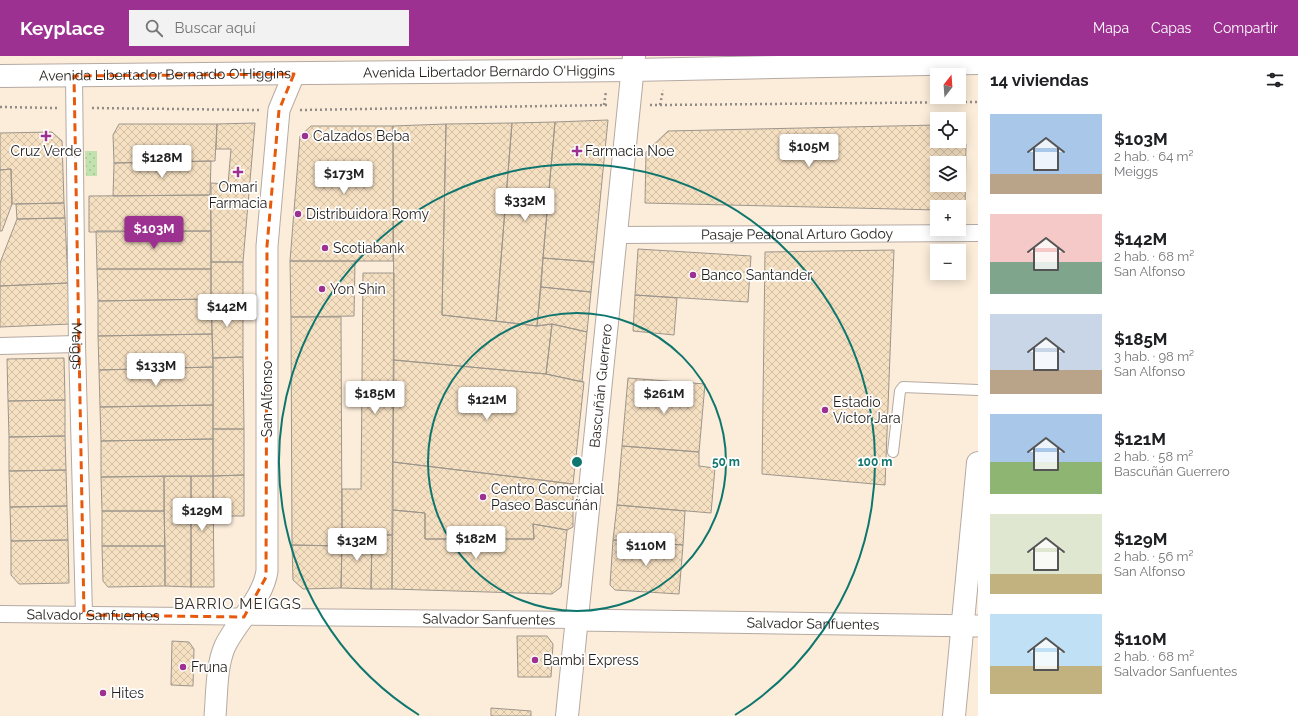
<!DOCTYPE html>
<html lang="es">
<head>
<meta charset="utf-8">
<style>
	:root { --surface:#fff; --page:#f2f2f2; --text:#202124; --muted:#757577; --accent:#9d3191 }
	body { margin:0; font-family:Raleway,sans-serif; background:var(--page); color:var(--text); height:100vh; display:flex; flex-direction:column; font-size:15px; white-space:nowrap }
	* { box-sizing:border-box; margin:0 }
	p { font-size:13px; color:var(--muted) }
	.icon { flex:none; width:22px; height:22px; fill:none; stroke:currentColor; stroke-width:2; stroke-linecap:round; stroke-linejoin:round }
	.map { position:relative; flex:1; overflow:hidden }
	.side { display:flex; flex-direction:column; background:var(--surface); width:320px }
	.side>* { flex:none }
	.needle { width:26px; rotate:17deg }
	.fabs { position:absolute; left:930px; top:12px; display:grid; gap:8px }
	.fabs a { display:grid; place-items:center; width:36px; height:36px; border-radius:0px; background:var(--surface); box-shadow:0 2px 10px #0003; font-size:20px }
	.price { position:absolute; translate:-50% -34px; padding:0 9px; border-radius:4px; background:#fff; color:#222; font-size:13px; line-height:26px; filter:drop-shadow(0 1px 2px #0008) }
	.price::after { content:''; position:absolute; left:50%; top:24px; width:12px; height:9px; margin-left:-6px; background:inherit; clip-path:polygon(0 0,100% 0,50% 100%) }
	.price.selected { background:var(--accent); color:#fff }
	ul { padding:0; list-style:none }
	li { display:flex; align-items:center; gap:12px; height:100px; padding:0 12px }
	li span { display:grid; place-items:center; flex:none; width:112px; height:80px; border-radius:0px; color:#555 }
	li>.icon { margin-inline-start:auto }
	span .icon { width:48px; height:48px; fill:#fffc; stroke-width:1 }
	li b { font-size:17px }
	h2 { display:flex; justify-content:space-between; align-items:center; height:48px; padding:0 12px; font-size:17px }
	header { display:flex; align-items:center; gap:24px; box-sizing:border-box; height:56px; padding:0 20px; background:var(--accent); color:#fff }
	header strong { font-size:19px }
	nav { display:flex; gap:22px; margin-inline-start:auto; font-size:14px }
	.search { width:280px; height:36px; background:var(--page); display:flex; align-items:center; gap:10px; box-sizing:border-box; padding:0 14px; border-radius:0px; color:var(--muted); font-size:15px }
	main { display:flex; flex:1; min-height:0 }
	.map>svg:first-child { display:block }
	.commercial { fill:#fcedda; fill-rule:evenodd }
	.grass { fill:url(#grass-dots) }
	.building { fill:url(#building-cross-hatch); stroke:#9d968c; fill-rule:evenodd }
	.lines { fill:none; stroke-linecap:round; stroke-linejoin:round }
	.service-casing { stroke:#b5aaa3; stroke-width:12 }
	.pedestrian-casing { stroke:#b5aaa3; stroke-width:18 }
	.minor-casing { stroke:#b5aaa3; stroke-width:23 }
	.tertiary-casing { stroke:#b5aaa3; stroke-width:24 }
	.primary-casing { stroke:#b5aaa3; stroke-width:24 }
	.path { stroke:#908b87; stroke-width:2.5; stroke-dasharray:2 3; stroke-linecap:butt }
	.service { stroke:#fff; stroke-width:10 }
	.pedestrian { stroke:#fff; stroke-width:16 }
	.minor { stroke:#fff; stroke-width:21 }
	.tertiary { stroke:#fff; stroke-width:22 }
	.primary { stroke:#fff; stroke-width:22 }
	.marked { fill:none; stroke:#e8590c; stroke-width:3; stroke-dasharray:8 5; stroke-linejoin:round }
	.ring { fill:none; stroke:#0f766e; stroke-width:2 }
	.poi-dot { fill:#9d3191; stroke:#fff; stroke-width:1.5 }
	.labels { text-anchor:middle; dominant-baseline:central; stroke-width:3.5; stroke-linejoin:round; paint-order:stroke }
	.street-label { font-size:14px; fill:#221e1b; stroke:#fff }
	.poi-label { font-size:14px; fill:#221e1b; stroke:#fff; text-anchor:start }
	.neighbourhood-label { font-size:15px; letter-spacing:1px; fill:#362d27; stroke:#fff }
	.centre { fill:#0f766e; stroke:#fff; stroke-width:2 }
	.ring-label { font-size:12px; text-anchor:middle; font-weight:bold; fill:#0f766e; stroke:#fff; stroke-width:3.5; stroke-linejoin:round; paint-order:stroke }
</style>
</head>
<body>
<header>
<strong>Keyplace</strong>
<div class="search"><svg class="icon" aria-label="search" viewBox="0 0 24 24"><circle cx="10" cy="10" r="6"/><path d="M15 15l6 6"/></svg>Buscar aquí</div>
<nav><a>Mapa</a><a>Capas</a><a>Compartir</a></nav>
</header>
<main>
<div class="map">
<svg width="978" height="660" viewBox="0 0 978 660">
	<defs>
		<pattern id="grass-dots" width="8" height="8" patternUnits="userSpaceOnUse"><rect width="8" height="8" fill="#c1e2af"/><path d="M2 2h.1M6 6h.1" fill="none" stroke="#a6c196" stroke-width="1.8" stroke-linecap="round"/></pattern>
		<pattern id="building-cross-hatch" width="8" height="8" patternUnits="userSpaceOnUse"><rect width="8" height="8" fill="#f6e0c2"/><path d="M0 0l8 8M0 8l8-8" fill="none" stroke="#d3c0a6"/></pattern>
	</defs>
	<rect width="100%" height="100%" fill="#fff8f3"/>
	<!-- commercial -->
	<path class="commercial" d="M0,0H978V660H0ZM937,19H959V41H937ZM937,63H959V85H937ZM937,107H959V129H937ZM937,151H959V173H937ZM937,195H959V217H937Z"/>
	<!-- grass -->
	<path class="grass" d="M85,95H97V120H86Z"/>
	<!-- building -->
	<path class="building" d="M608,64L594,206L543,202L555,66Z
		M555,66L537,270L496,265L512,67Z
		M255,67L248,148L211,147V127L228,128L231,93H216L217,68Z
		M512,67L496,265L442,259L446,68Z
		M119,68H217L215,105L114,107L113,79Z
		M446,68L442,259L537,270L552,268L546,318L394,304L393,70Z
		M937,69V85H959V78L966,88L965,155H959V151H937V154L645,147L646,96L668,75ZM937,107H959V129H937Z
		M311,70H393V205H290L300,80Z
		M52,76L62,85L64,147L12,148L11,113L0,114V77Z
		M211,105L210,139L113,140L114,107Z
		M11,113L12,148L2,175H0V114Z
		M210,139L211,175L89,176V140Z
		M64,147L65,162L17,163L16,148Z
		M211,147L248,148L243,206H211Z
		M65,162L68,227L0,230V207L17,163Z
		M96,175H211V213H97Z
		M638,193L751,200L748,246L635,239Z
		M894,194L885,429L762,418L765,196Z
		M543,202L594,206L591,236L541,231Z
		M290,205H355L354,260L291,261Z
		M211,206H243V243H211Z
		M97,213H211V243L98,245Z
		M363,217H394L392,479H342V433H361Z
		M68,227L70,268L0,271V230Z
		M541,231L591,236L587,276L552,268L537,270Z
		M635,239L677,242L674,279L633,275Z
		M211,243L212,278L98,280V245Z
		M211,243H243V301L213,302Z
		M291,261H341L342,490L292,489Z
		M552,268L587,276L582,326L546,318Z
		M212,278L213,311L99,314L98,280Z
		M243,301L244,373H213V302Z
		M64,302L65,344L8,345L7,303Z
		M394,304L546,318L584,326L573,428L393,406Z
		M213,311V349L100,351L99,314Z
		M628,322L705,328L699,396L622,390Z
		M65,344V380L9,381L8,345Z
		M213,349V383L101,385L100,351Z
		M213,373H244V419L213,420Z
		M65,380L66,414L9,415V381Z
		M213,383V420L101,421V385Z
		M622,390L699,396V410L715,412L711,457L617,449Z
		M393,406L573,428V471L567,474L533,468L534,483H425V457L393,454Z
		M66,414L67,450L10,451L9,415Z
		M244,419V460H213V420Z
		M164,420V455H102L101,421Z
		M164,420H191V531L165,530Z
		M191,420H213L214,531H191Z
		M617,449L685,455L683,489L613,484Z
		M67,450L68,484L11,485L10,451Z
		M393,454L425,457V483H534L533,468L567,474L561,531L552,538L392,533Z
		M102,455H164L165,490H102Z
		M342,479H372L371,533L341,532Z
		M372,479H392V533H371Z
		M68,484L69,527L19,528L11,519V485Z
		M613,484L683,489L679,538L615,534L610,529Z
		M292,489L342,490L341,532L303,533L293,524Z
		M102,490H165V530L108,531L103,525Z
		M517,580H547L553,588L551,621H518Z
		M172,585L189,586L194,593L193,630L171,629Z
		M491,652L531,655V660H491Z"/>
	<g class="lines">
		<defs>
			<path id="service" d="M893,396L900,335L903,331L978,334"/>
			<g id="pedestrian">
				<path id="s1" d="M74,20L77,288L84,559"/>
				<path id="s2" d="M616,179L978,177"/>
				<path d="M0,290L77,288"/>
				<path id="s3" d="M0,558L576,564"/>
			</g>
			<g id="minor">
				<path id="s4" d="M576,564L978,570"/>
				<path d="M215,660C217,638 216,610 225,590C237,565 263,543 267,515V190L279,54L294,18"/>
			</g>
			<g id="tertiary">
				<path id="s5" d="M567,660L634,0"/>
				<path d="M954,660L978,407"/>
			</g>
			<g id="primary">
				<path id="s6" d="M0,20L632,14L978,7"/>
			</g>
		</defs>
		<!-- service casing -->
		<use href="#service" class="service-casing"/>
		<!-- pedestrian casing -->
		<use href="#pedestrian" class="pedestrian-casing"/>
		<!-- minor casing -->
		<use href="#minor" class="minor-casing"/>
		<!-- tertiary casing -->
		<use href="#tertiary" class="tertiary-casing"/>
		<!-- primary casing -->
		<use href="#primary" class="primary-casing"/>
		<!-- path -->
		<path class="path" d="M604,49L606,35
			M650,49H660L663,34
			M660,49L978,46
			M0,51L57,52
			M92,52L259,54
			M300,54L609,49"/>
		<!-- service -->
		<use href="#service" class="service"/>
		<!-- pedestrian -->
		<use href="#pedestrian" class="pedestrian"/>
		<!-- minor -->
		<use href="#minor" class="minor"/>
		<!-- tertiary -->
		<use href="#tertiary" class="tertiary"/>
		<!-- primary -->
		<use href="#primary" class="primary"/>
	</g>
	<!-- marked area -->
	<path class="marked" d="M294,18L279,54L267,190L266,521L244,561L84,559L74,20Z"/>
	<!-- distance rings -->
	<g class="ring">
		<circle cx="577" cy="406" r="149"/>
		<path d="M419 659A298 298 0 1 1 735 659"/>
	</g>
	<!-- markers -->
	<g class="poi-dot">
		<path d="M44 74h4v4h4v4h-4v4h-4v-4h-4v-4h4z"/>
		<circle cx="305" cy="80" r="4"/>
		<path d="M575 89h4v4h4v4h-4v4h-4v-4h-4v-4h4z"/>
		<path d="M236 110h4v4h4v4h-4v4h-4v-4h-4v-4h4z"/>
		<circle cx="298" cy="158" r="4"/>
		<circle cx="325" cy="192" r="4"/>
		<circle cx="693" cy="219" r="4"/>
		<circle cx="322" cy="233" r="4"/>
		<circle cx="825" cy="354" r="4"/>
		<circle cx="483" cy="441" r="4"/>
		<circle cx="535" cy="604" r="4"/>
		<circle cx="183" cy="611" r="4"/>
		<circle cx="103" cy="637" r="4"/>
	</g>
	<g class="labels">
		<!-- street labels -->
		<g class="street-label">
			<text stroke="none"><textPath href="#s6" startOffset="489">Avenida Libertador Bernardo O'Higgins</textPath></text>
			<text stroke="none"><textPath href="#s6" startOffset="165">Avenida Libertador Bernardo O'Higgins</textPath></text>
			<text stroke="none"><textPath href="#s2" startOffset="181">Pasaje Peatonal Arturo Godoy</textPath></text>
			<text stroke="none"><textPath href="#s1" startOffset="270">Meiggs</textPath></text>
			<text stroke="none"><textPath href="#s5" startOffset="332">Bascuñán Guerrero</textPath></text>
			<text transform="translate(267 343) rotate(-90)">San Alfonso</text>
			<text stroke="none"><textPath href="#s3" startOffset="93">Salvador Sanfuentes</textPath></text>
			<text stroke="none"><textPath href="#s3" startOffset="489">Salvador Sanfuentes</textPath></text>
			<text stroke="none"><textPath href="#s4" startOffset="237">Salvador Sanfuentes</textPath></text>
		</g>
		<!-- poi labels -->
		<g class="poi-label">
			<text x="313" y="80">Calzados Beba</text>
			<text x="46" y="95" text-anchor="middle">Cruz Verde</text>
			<text x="585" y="95">Farmacia Noe</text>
			<text x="238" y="131" text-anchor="middle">Omari<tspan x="238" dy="16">Farmacia</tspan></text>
			<text x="306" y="158">Distribuidora Romy</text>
			<text x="333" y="192">Scotiabank</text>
			<text x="701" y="219">Banco Santander</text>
			<text x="330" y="233">Yon Shin</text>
			<text x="833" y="346">Estadio<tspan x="833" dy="16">Víctor Jara</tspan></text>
			<text x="491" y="433">Centro Comercial<tspan x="491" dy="16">Paseo Bascuñán</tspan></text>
			<text x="543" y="604">Bambi Express</text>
			<text x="191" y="611">Fruna</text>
			<text x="111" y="637">Hites</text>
		</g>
		<!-- neighbourhood labels -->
		<g class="neighbourhood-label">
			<text x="238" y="548">BARRIO MEIGGS</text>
		</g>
	</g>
	<circle cx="577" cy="406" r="6" class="centre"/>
	<g class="ring-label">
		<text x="726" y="410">50 m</text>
		<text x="875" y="410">100 m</text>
	</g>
</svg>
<div class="fabs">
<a><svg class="needle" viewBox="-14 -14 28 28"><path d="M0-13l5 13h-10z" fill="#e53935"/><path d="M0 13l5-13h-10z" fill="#757577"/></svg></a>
<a><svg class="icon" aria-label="locate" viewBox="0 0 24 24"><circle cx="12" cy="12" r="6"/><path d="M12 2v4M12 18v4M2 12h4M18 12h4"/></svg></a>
<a><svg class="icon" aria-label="layers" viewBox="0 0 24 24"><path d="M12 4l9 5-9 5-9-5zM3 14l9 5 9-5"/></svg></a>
<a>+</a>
<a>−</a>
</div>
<b class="price" style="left:809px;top:112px">$105M</b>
<b class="price" style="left:162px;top:123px">$128M</b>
<b class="price" style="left:344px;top:139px">$173M</b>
<b class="price" style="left:525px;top:166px">$332M</b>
<b class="price selected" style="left:154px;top:194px">$103M</b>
<b class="price" style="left:227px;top:272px">$142M</b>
<b class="price" style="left:156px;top:331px">$133M</b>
<b class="price" style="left:375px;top:359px">$185M</b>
<b class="price" style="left:664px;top:359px">$261M</b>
<b class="price" style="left:487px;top:365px">$121M</b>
<b class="price" style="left:202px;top:476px">$129M</b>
<b class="price" style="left:476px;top:504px">$182M</b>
<b class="price" style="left:357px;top:506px">$132M</b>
<b class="price" style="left:646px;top:511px">$110M</b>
</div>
<section class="side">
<h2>14 viviendas<svg class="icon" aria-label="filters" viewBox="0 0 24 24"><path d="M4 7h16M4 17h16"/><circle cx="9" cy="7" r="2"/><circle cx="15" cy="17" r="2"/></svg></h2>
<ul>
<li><span style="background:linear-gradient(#a9c7e8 75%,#b9a48a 0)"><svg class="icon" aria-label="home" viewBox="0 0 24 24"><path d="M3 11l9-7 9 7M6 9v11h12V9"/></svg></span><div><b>$103M</b><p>2 hab. · 64 m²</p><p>Meiggs</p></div></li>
<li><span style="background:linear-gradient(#f6c9c9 60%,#7fa58c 0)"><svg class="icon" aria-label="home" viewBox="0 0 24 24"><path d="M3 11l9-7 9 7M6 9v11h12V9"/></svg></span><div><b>$142M</b><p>2 hab. · 68 m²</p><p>San Alfonso</p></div></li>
<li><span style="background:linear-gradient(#c9d6e8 70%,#b9a48a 0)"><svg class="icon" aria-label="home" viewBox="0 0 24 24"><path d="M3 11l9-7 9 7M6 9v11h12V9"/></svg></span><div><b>$185M</b><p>3 hab. · 98 m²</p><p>San Alfonso</p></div></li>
<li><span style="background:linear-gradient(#a9c7e8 60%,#8fb573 0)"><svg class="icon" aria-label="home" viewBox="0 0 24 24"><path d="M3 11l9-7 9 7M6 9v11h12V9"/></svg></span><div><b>$121M</b><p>2 hab. · 58 m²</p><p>Bascuñán Guerrero</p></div></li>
<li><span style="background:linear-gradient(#dfe7d0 75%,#c2b280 0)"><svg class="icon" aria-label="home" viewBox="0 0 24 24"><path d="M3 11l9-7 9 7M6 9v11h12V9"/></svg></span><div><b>$129M</b><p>2 hab. · 56 m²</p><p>San Alfonso</p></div></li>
<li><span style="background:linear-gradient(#bfe0f5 65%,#c2b280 0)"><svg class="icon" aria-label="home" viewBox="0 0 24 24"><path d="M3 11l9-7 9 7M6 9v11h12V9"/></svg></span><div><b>$110M</b><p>2 hab. · 68 m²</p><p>Salvador Sanfuentes</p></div></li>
</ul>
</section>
</main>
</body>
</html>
